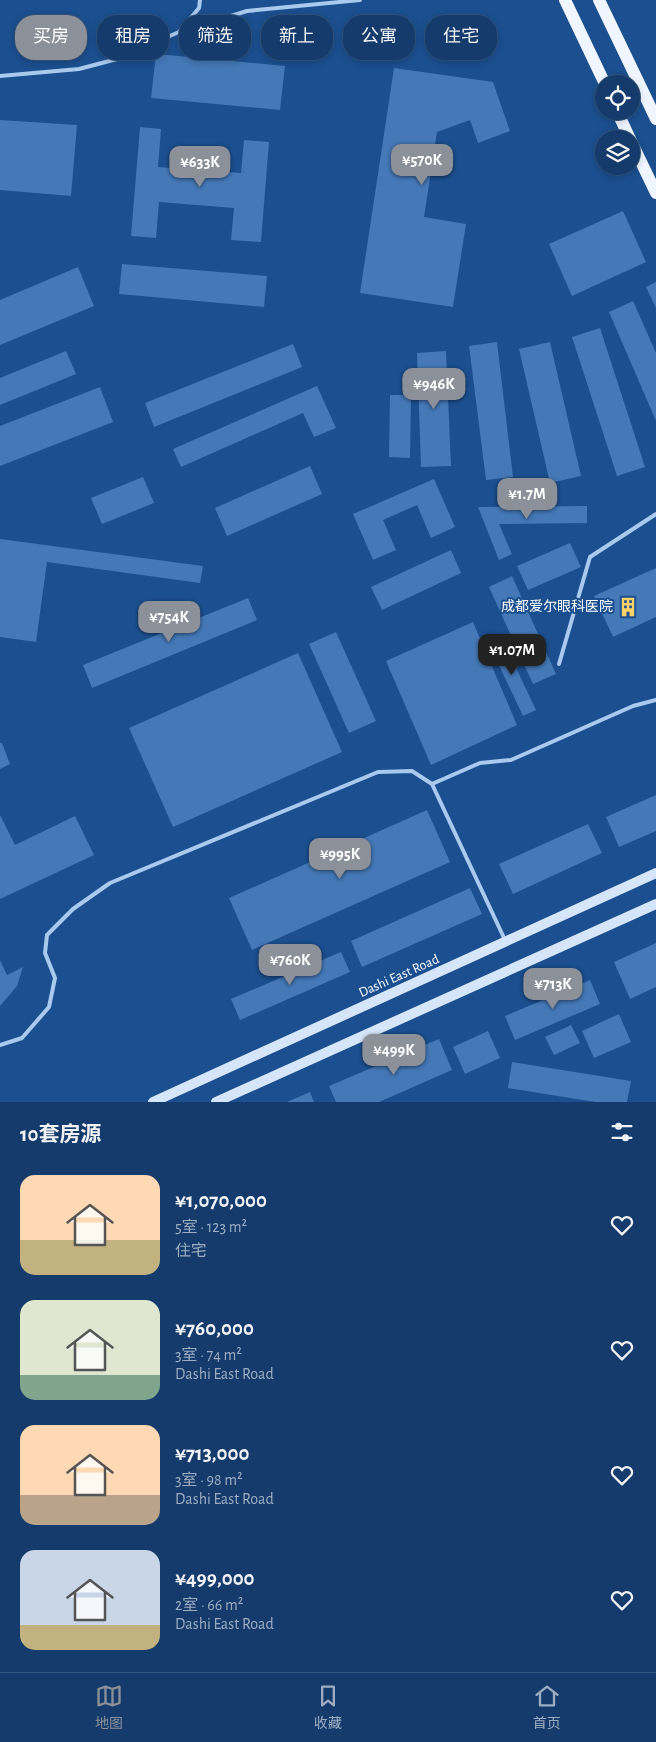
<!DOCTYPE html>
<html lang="zh">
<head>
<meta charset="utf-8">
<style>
	:root { --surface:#143b6b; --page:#1d4271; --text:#f1f3f6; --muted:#9dadc1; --line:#33557e; --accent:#8c9099 }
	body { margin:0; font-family:"Alegreya Sans","Noto Sans SC",sans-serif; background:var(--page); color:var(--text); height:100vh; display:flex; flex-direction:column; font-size:19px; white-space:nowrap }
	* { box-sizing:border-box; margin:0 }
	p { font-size:16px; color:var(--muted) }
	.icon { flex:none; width:28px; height:28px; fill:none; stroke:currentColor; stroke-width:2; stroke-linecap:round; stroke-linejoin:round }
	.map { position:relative; height:1102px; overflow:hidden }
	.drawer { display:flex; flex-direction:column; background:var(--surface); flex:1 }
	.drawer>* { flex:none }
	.banner { position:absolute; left:15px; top:15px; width:626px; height:45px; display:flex; gap:10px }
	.tools { position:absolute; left:595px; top:75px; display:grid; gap:10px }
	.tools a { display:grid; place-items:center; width:45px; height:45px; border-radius:50%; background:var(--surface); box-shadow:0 2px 8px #0003,0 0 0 1px var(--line); font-size:25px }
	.price { position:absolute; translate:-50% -42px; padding:0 11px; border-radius:10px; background:var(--accent); color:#fff; font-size:16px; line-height:32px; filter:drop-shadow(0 1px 2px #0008) }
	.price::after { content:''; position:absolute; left:50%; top:30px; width:15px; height:11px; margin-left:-8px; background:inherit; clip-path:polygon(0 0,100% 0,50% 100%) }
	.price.active { background:#222; color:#fff }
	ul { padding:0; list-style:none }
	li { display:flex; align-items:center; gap:15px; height:125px; padding:0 20px }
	li span { display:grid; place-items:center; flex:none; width:140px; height:100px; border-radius:15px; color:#555 }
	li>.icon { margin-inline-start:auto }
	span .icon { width:60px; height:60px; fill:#fffc; stroke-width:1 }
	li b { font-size:21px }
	h2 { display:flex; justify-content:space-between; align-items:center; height:60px; padding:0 20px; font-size:21px }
	.chip { padding:0 18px; border-radius:20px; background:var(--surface); box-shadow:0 2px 8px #0003,0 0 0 1px var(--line); font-size:18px; line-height:45px }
	.chip.active { background:var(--accent); color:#fff }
	.dock { display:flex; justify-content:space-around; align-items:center; height:70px; border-top:1px solid var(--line); background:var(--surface); font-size:14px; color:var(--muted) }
	.dock a { display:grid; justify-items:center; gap:2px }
	.dock .active { color:var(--accent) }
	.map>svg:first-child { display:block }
	.building { fill:#4478b7 }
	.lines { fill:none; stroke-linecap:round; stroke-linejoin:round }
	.service { stroke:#a9c9ee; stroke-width:4 }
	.secondary { stroke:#d6e6fa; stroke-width:10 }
	.primary { stroke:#f0f6ff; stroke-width:12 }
	.labels { text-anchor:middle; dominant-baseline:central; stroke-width:4; stroke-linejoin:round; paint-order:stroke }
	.poi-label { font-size:14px; fill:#fff; stroke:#1b4f8f; text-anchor:end }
	.street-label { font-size:14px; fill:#fff; stroke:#1b4f8f }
</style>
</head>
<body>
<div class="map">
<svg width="656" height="1102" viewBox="0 0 656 1102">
	<rect width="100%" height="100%" fill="#1b4f8f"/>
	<!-- building -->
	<path class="building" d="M156,54L285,66L280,110L151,98Z
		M394,68L493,82L510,131L478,143L470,120L437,132L424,217L466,224L453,307L360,293Z
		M0,120L77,125L71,196L0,190Z
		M140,127L161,129L158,167L241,173L244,140L269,142L261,242L231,240L234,208L159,202L156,238L131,236Z
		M623,211L646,262L572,296L549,244Z
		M122,264L267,276L264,307L119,294Z
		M78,267L94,306L0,345V300Z
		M656,282V308L646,287Z
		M633,301L656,353V421L609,312Z
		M600,328L645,467L617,476L572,337Z
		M497,342L513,477L486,480L469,346Z
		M550,342L581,476L550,483L519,349Z
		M293,344L302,367L154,427L145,403Z
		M66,351L76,374L0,405V378Z
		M446,351L451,466L421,467L417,353Z
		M317,386L336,428L314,437L303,413L181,467L173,449Z
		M100,387L113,422L0,466V426Z
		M390,395H411L410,458L389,457Z
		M310,466L322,494L227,536L215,508Z
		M143,477L154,503L102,524L91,498Z
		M434,479L455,527L431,538L417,505L383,520L396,550L373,560L353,514Z
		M587,506V523L499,524L512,554L499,560L478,507Z
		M0,539L203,566L200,583L47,562L36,642L0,637Z
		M570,543L581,567L528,590L517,566Z
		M451,550L461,573L382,610L371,587Z
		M656,568V617L613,637L594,596Z
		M512,576L556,674L533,684L489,587Z
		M248,598L257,620L92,688L83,665Z
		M473,622L517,725L431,765L386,661Z
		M336,632L376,721L349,733L309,644Z
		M501,636L536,710L523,716L488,642Z
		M298,653L342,752L173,827L129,728Z
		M0,743H2L10,764L0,769Z
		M656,795V831L619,847L606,817Z
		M427,810L450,862L252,950L229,898Z
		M0,815L15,845L75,816L94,855L0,899Z
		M588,824L602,853L513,894L499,864Z
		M470,888L482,914L362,967L351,941Z
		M656,943V987L630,999L614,962Z
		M341,952L350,972L240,1020L231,999Z
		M0,960L7,975L23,967L17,986L0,1006Z
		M590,980L600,1004L515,1040L505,1016Z
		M619,1014L631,1042L594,1058L582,1031Z
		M571,1025L580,1043L554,1055L545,1037Z
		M488,1031L500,1058L465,1074L453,1047Z
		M439,1039L452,1070L379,1102H336L329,1086Z
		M512,1062L631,1081L627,1102H595L508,1088Z
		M310,1092L314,1102H287Z"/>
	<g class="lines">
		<!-- service -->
		<path class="service" d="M179,32L199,8L200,0
			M0,76L79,69L117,59L179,32L247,11L360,0
			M559,664L590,557L656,514
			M505,940L432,784L480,763L511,760L633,706L656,700
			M0,1045L22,1038L49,1007L55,978L45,953L47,935L73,909L110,883L378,772L412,771L432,784"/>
		<!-- secondary -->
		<path class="secondary" d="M153,1102L656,873
			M216,1102L656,904"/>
		<!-- primary -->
		<path class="primary" d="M565,0L605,84
			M599,0L656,119
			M617,111L630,139
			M631,141L656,193"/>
	</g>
	<!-- icons -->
	<defs>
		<symbol id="building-bare" viewBox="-9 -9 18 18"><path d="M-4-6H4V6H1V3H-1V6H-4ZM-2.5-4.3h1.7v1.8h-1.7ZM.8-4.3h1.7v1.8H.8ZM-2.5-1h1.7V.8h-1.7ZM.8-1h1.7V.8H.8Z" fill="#ffd166" stroke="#1b4f8f" stroke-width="2.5" paint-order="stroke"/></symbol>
	</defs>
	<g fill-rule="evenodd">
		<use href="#building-bare" x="614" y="593" width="28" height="28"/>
	</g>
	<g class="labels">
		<!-- poi labels -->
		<g class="poi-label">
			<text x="613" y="607">成都爱尔眼科医院</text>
		</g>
		<!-- street labels -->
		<g class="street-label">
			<text transform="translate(399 976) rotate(-24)">Dashi East Road</text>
		</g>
	</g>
</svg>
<div class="tools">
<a><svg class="icon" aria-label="locate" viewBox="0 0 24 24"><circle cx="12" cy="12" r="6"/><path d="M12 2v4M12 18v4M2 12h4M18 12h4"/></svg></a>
<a><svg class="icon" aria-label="layers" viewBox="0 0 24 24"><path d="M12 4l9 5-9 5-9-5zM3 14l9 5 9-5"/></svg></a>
</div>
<b class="price" style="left:422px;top:186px">¥570K</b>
<b class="price" style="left:200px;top:188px">¥633K</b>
<b class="price" style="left:434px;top:410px">¥946K</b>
<b class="price" style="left:527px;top:520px">¥1.7M</b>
<b class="price" style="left:169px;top:643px">¥754K</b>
<b class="price active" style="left:512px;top:676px">¥1.07M</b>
<b class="price" style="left:340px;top:880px">¥995K</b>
<b class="price" style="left:290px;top:986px">¥760K</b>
<b class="price" style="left:553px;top:1010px">¥713K</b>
<b class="price" style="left:394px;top:1076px">¥499K</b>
<div class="banner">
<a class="chip active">买房</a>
<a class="chip">租房</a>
<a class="chip">筛选</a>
<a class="chip">新上</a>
<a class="chip">公寓</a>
<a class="chip">住宅</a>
</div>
</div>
<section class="drawer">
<h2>10套房源<svg class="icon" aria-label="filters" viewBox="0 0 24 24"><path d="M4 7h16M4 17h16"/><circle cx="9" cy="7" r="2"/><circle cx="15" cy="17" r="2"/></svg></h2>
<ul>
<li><span style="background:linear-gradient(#ffd9b3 65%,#c2b280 0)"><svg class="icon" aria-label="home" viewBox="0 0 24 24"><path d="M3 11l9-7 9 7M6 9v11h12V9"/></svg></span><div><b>¥1,070,000</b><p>5室 · 123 m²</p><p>住宅</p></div><svg class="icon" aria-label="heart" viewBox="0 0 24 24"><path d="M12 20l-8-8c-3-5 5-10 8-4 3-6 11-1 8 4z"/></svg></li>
<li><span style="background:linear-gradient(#dfe7d0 75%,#7fa58c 0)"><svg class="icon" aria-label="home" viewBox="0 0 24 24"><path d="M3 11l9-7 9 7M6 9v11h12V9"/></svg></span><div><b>¥760,000</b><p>3室 · 74 m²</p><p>Dashi East Road</p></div><svg class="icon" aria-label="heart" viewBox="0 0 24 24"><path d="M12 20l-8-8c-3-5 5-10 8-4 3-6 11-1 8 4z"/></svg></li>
<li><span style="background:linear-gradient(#ffd9b3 70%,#b9a48a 0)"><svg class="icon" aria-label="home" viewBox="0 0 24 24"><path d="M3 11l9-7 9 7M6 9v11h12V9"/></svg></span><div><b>¥713,000</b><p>3室 · 98 m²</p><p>Dashi East Road</p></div><svg class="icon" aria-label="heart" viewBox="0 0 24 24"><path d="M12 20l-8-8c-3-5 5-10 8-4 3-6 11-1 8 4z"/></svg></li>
<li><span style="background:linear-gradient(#c9d6e8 75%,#c2b280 0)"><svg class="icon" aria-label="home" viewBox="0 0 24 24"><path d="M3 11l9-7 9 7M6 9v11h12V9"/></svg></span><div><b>¥499,000</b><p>2室 · 66 m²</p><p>Dashi East Road</p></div><svg class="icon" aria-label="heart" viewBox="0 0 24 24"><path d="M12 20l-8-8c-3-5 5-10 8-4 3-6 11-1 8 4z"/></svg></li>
</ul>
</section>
<nav class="dock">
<a class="active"><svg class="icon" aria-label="map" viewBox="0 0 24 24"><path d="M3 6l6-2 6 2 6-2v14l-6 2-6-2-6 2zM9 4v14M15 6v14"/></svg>地图</a>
<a><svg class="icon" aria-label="saved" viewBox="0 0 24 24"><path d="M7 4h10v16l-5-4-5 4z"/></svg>收藏</a>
<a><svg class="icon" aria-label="home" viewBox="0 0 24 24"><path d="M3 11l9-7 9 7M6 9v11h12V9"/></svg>首页</a>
</nav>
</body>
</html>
